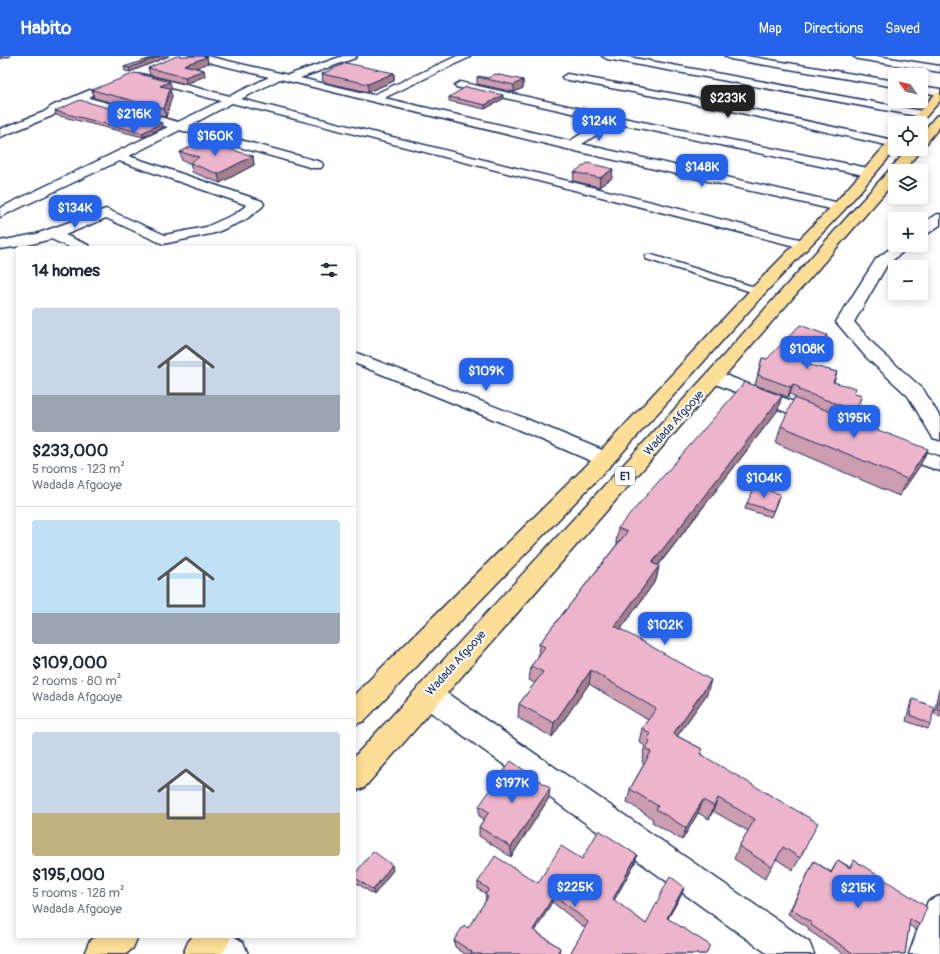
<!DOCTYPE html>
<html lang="en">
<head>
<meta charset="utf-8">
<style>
	:root { --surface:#fff; --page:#f2f2f3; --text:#1f2937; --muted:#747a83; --line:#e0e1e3; --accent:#2563eb }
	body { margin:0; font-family:Pangolin,sans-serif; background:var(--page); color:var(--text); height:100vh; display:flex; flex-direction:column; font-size:15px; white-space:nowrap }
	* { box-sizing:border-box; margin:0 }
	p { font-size:13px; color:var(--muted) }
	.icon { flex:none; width:22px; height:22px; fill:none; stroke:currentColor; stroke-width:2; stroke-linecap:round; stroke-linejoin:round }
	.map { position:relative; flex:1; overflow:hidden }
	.side { position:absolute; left:16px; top:190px; width:340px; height:692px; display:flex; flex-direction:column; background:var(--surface); border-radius:4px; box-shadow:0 2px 10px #0003 }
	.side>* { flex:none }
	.needle { width:26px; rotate:304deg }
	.controls { position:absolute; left:888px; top:12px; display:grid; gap:8px }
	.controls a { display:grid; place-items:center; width:40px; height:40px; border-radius:4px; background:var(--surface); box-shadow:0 2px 10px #0003; font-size:20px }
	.price { position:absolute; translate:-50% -34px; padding:0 9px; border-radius:8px; background:var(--accent); color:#fff; font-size:13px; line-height:26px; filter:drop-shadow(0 1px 2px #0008) }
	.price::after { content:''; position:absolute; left:50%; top:24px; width:12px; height:9px; margin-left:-6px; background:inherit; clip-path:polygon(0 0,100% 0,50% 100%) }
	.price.on { background:#222; color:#fff }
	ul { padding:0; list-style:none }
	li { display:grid; align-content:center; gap:8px; height:212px; padding:0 16px }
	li+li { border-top:1px solid var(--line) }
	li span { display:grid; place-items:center; height:124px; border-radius:4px; color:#555 }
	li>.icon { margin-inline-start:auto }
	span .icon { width:72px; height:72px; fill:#fffc; stroke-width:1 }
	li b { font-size:17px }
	h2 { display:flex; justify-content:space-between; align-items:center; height:48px; padding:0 16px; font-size:17px }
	header { display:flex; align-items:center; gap:24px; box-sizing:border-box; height:56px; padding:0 20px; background:var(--accent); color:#fff }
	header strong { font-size:19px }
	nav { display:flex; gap:22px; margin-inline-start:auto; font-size:14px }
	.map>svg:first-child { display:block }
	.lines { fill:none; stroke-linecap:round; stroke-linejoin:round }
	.service-casing { stroke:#1b2f5e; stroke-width:3 }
	.minor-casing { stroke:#1b2f5e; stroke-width:3 }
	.trunk-casing { stroke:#1b2f5e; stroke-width:3 }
	.service { fill:#fff; fill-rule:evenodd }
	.minor { fill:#fff; fill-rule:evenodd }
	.trunk { fill:#fdde96; fill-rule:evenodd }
	.wall { fill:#cc9caf; stroke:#1b2f5e }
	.shaded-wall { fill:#a67f8e; stroke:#1b2f5e }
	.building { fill:#edb5cb; stroke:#1b2f5e }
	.labels { text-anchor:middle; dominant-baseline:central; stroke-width:4; stroke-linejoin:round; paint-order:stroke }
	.shield { fill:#fff; stroke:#5f6d8e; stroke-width:1 }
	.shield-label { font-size:11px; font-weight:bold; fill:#1b2f5e }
	.street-label { font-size:12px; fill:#1b2f5e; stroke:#fff }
</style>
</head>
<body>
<header>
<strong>Habito</strong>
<nav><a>Map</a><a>Directions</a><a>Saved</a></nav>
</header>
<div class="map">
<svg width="940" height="898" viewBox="0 0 940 898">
	<rect width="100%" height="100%" fill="#fff"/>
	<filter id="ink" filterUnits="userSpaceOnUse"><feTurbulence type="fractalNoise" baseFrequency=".025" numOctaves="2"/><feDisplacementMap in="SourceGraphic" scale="8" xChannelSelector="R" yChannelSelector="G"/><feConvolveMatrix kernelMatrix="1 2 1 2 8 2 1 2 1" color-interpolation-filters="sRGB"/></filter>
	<g filter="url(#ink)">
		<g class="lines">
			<defs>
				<path id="service" d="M646,199H652L761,233L762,235L761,237H755L646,203Z"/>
				<path id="minor" d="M190,0H207L288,19L343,0H357L355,2L300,22L373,39L457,0H470L468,2L384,42L570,85L603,64L456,31L455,29L460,26L613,60L868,112L873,113L874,116L873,119L868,120L615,67L582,88L844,148L846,151L844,154L839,155L571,94L280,23L241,43L807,185L809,188L807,191L802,192L232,47L189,70L321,106L323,109L321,112H313L180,74L129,100L262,145L264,148L262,151L245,164L215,177L163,188L106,162L65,179L88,189L90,192H71L51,183L28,189L0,193V185L36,178L106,153L165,179L206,171L235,158L247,149L119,105L0,161V152L168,71L79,46L60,54L52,60L0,81V73L44,56L52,50L90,34L95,37L89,42L178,66L221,45L137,23L136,21L137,19L141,18L230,40L269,21L192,2Z
					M602,0H623L922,55L926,56L928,58L926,60L922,61L607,3Z
					M725,0H747L895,25V31L730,3Z
					M853,0H877L940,10V16L858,3Z
					M567,18L723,47L893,84L895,85V91L723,53L563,23L562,21Z
					M921,30L940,33V39L921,36Z
					M940,158V169L926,179L921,180V169L935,159Z
					M895,189H911L887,209L854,266L878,293L923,333L940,361V384L933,382L908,340L866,301L836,266L876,203Z
					M354,296L524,362L612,398L615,403L612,408L605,410L598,408L510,370L354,307Z
					M715,315L825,358L828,362L825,366L818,368L811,366L708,325L706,321L708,317Z
					M895,386L940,401V415L888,397L885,392L888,387Z
					M428,628L438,631L809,886L814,898H768L418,647L414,639L418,631Z
					M940,840V898H909L928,845Z
					M194,880H233L243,886L248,898H199L192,885Z"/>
				<path id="trunk" d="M940,36V45L920,67H908L936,37Z
					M940,59V70L925,89L921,90V78L936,60Z
					M895,82L896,93L844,154L764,238L612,408L364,665L354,669V639L598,398L752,232L834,148L891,83Z
					M908,93H921L904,115H895V125L364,732L354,735V701L708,317Z
					M96,880H138L133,892L126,898H84L89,886Z
					M193,880H231L226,892L221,898H183L188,886Z"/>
			</defs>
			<!-- service casing -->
			<use href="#service" class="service-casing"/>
			<!-- minor casing -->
			<use href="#minor" class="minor-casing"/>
			<!-- trunk casing -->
			<use href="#trunk" class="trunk-casing"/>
			<!-- service -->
			<use href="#service" class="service"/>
			<!-- minor -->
			<use href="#minor" class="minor"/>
			<!-- trunk -->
			<use href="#trunk" class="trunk"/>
		</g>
		<!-- wall -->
		<path class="wall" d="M158,0H169L130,16L125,15L124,11Z
			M207,1L208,7L196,12L204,14L205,20L186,28L150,19L148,12Z
			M394,17V25L368,36L323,26L322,18Z
			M477,21L488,22L523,24V32L514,36L477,28Z
			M172,33L170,34L172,40L166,61L94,42L92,34Z
			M449,41L503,43L485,53L449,45Z
			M55,55L162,67L163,71L143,81L56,59Z
			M180,96L253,100L254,109L220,127L192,116L190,107L182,105Z
			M574,116L612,122L599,131L573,125Z
			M824,289L807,309L837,316L834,326L854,337L862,339L852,364L920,410L899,440L776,387L781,370L796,342L790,338L788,341L755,329L762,302L767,303Z
			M778,354L658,510H659L656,524L621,573L707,638L677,680L702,693L701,698L800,802L793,814L776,803L765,823L734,803L739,790L748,775L713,755L709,763L698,757L682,784L652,766L653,763L627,746L630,733L644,708L642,706L644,698L643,697L645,690L639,686L642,672L648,664L589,628L552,681L518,662L519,648L535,627L529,624L531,610L538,601L539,588L618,487L616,486L618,472Z
			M778,444L771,461L745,453L747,447Z
			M940,632V661L934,658L938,636Z
			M913,643L931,668L928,673L906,665L910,649Z
			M549,742L511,801L479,780V771L484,763L479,760V750Z
			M637,799L635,807L614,844L646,868L684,831L682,838L668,862L706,898H570L585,872L552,846L535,875L560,892L559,898H465L455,891L454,884L468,872L485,846L486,838L478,833V826L538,827L582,803Z
			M838,804L850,811L854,804L920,869L916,874L909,869L905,898H844L808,874L809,872L788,858L814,805L831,816Z
			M393,814L374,839L354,825V819Z"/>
		<!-- shaded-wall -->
		<path class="shaded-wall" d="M0,0H11L0,3Z
			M160,0H169L130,16L129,12Z
			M207,1L208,7L186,16L184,9Z
			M204,14L205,20L186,28L185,21Z
			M394,17V25L368,36V28Z
			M523,24V32L514,36V29Z
			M170,26L172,33L170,34L172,40L166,61L160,30Z
			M503,39V43L485,53V49Z
			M162,67L163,71L143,81L142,77Z
			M253,100L254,109L220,127L218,118Z
			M613,113L612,122L599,131L600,122Z
			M827,279L824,289L799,317L802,307Z
			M793,328L790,338L788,341L791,331Z
			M782,340L778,354L649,521L652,507Z
			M928,393L920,410L899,440L907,423Z
			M659,510L656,524L613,584L615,570Z
			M591,614L589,628L552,681L554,667Z
			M711,624L707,638L669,692L673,678Z
			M550,732L549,742L511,801V791Z
			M718,742L713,755L709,763L714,750Z
			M703,744L698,757L682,784L686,772Z
			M637,799L635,807L611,850L613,843Z
			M392,809L393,814L374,839L373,834Z
			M684,831L682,838L664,869L667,862Z
			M554,839L552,846L532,881L533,874Z"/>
		<!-- building -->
		<path class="building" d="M158,0H160L129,12L124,11Z
			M177,0H202L207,1L184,9L204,14L185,21L148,12Z
			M346,7L394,17L368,28L322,18Z
			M135,17L170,26L160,30L170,32L164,53L92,34Z
			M495,18L523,24L514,29L477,21L479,20L488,22Z
			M466,31L503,39L485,49L449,41Z
			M80,44L162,67L142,77L55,55Z
			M202,85L253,100L218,118L190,107L199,101L180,96Z
			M588,107L613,113L600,122L574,116Z
			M800,269L827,279L802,307L837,316L833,326L856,332L854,337L862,339L856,355L799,334L800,332L793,328L791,331L758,319L762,302L767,303Z
			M745,326L782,340L652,507L659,510L615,570L711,624L673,678L702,693L700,698L818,767L800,802L783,791L772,811L739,790L755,763L718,742L714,750L703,744L686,772L656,753L658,750L630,733L651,696L646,693L650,685L647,683L651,678L642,672L656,653L591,614L554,667L519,648L543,616L531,610L545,591L539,588L627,476L618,472Z
			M794,342L928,393L907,423L781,370Z
			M755,430L780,438L773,455L747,447Z
			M940,638V654L937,653Z
			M913,643L934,651L931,668L910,659Z
			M511,705L550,732L511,791L479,771L489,756L479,750Z
			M599,774L637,799L613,843L646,868L670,820L684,831L667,862L710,889L706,898H622L621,897V898H570L588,866L554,839L533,874L560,892L557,898H471L472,896L454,884L464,869L468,872L488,841L485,839L489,833L478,826L495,800L538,827L561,790L582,803Z
			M373,795L392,809L373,834L354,821V819Z
			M838,804L850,812L854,804L927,851L920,869L910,863L905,898H854L811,869L812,867L791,853L814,805L831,817Z"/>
	</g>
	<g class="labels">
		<!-- shield labels -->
		<rect class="shield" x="615" y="411" width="20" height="18" rx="3"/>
		<g class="shield-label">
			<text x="625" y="420">E1</text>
		</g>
		<!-- street labels -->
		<g class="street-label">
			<text transform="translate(674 367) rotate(-48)">Wadada Afgooye</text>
			<text transform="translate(456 607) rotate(-48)">Wadada Afgooye</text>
		</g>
	</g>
</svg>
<div class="controls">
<a><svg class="needle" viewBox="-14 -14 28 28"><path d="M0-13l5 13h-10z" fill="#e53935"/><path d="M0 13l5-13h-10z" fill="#747a83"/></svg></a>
<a><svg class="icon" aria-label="locate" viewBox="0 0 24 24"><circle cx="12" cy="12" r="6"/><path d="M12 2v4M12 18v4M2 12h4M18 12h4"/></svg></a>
<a><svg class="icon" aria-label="layers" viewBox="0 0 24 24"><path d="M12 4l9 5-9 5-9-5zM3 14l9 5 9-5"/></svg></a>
<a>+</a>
<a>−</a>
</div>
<b class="price on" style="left:728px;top:63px">$233K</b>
<b class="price" style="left:134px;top:79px">$216K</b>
<b class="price" style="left:599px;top:86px">$124K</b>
<b class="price" style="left:215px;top:101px">$160K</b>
<b class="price" style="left:702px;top:132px">$148K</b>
<b class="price" style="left:75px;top:173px">$134K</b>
<b class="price" style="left:807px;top:314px">$108K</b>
<b class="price" style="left:486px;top:336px">$109K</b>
<b class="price" style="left:854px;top:383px">$195K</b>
<b class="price" style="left:764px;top:443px">$104K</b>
<b class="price" style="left:665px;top:590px">$102K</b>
<b class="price" style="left:512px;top:748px">$197K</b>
<b class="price" style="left:575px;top:852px">$225K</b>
<b class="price" style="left:858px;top:853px">$215K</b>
<section class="side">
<h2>14 homes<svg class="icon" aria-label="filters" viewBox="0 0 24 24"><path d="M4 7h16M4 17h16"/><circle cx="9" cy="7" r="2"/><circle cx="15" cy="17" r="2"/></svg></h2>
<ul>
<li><span style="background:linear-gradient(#c9d6e8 70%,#9aa5b1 0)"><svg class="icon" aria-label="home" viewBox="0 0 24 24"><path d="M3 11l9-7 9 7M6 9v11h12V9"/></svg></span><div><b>$233,000</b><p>5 rooms · 123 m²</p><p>Wadada Afgooye</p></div></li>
<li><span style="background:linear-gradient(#bfe0f5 75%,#9aa5b1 0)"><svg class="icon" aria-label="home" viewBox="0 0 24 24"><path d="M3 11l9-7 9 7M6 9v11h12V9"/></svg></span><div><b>$109,000</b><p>2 rooms · 80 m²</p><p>Wadada Afgooye</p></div></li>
<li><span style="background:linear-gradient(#c9d6e8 65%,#c2b280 0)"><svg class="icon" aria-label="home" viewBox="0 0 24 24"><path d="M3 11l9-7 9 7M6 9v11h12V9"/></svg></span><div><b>$195,000</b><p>5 rooms · 128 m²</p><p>Wadada Afgooye</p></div></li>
</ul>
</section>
</div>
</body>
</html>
